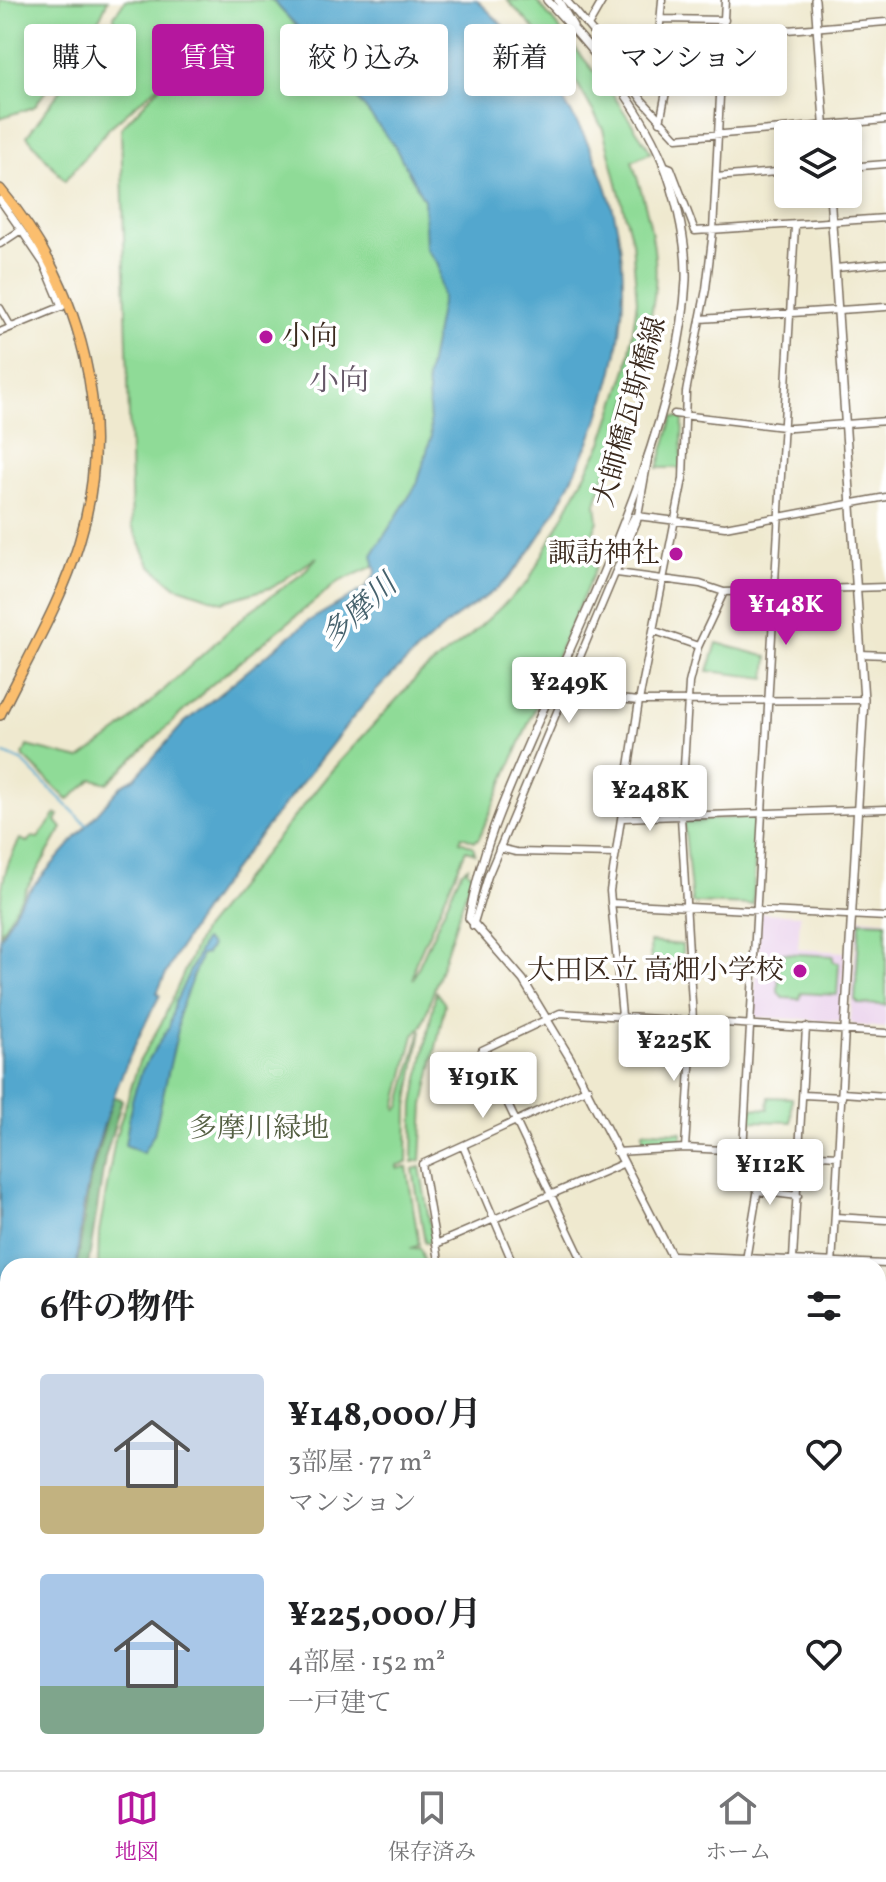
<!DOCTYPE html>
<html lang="ja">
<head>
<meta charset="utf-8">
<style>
	:root { --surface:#fff; --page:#f6f6f6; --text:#202124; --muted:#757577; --line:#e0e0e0; --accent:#b5179e }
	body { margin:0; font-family:Vollkorn,"Noto Serif JP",serif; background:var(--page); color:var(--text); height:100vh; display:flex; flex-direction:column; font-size:30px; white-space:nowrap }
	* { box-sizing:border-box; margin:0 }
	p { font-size:26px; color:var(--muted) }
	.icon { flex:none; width:44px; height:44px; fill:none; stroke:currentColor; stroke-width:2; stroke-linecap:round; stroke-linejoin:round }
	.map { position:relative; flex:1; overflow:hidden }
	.drawer { position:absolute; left:0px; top:1258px; width:886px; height:512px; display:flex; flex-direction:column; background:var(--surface); border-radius:24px 24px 0 0; box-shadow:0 4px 12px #0003 }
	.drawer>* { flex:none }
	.hud { position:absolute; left:24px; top:24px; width:838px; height:72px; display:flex; gap:16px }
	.fabs { position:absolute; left:774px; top:120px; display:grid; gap:16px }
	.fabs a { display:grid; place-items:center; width:88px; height:88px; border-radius:8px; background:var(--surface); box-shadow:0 4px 12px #0003; font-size:40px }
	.price { position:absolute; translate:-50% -68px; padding:0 18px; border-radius:8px; background:#fff; color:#222; font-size:26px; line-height:52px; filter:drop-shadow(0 2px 4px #0008) }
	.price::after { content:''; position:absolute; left:50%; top:48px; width:24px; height:18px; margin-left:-12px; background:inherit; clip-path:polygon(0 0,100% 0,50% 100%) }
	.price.current { background:var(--accent); color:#fff }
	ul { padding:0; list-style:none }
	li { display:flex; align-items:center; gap:24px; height:200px; padding:0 40px }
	li span { display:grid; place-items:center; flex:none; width:224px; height:160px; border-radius:8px; color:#555 }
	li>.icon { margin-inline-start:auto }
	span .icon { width:96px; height:96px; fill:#fffc; stroke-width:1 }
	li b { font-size:34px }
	h2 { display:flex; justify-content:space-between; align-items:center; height:96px; padding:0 40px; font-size:34px }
	.tag { padding:0 28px; border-radius:8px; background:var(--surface); box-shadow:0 4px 12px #0003; font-size:28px; line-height:72px }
	.tag.current { background:var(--accent); color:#fff }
	.tabs { display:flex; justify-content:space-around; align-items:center; height:112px; border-top:2px solid var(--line); background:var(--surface); font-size:22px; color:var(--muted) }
	.tabs a { display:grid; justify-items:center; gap:4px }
	.tabs .current { color:var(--accent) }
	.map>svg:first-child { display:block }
	.built { fill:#ead1ec }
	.green { fill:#8fdb97; stroke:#65825a; stroke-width:2 }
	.forest { fill:#73bb80; stroke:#57724f; stroke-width:2 }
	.sand { fill:#eeda9e; stroke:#94825e; stroke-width:2 }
	.water { fill:#53a7ce; stroke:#476876; stroke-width:2 }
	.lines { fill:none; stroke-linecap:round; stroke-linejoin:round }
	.stream { stroke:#53a7ce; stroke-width:2 }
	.minor-casing { stroke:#7a6d5c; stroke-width:9 }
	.tertiary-casing { stroke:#7a6d5c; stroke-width:10 }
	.primary-casing { stroke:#7a6d5c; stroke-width:12 }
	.trunk-casing { stroke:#7a6d5c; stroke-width:13 }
	.minor { stroke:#fff; stroke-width:6 }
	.tertiary { stroke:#fff; stroke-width:7 }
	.primary { stroke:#fbbe6e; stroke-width:9 }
	.trunk { stroke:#fbbe6e; stroke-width:10 }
	.rail { stroke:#3b2a1e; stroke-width:2; stroke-dasharray:12 6; stroke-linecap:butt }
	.poi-dot { fill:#b5179e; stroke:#fff; stroke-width:3 }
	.labels { text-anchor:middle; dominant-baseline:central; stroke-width:7; stroke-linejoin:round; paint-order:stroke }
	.poi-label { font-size:28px; fill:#3b2a1e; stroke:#fff; text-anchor:end }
	.street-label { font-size:28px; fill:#3b2a1e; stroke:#fff }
	.park-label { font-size:28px; fill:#545f42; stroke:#fff }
	.neighbourhood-label { font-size:30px; fill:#665868; stroke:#fff }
	.water-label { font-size:30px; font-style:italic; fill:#46626d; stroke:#fff }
</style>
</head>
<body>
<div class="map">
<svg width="886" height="1770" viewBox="0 0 886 1770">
	<rect width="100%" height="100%" fill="#fff"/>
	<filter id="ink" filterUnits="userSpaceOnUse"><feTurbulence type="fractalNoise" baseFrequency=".0125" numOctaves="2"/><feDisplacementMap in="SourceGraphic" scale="16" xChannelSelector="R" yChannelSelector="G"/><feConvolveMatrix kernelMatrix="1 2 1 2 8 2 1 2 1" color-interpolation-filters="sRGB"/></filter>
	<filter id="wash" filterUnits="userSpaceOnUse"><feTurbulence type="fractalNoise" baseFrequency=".006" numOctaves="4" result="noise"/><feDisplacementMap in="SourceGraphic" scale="32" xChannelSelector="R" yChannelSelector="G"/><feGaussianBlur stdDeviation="1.8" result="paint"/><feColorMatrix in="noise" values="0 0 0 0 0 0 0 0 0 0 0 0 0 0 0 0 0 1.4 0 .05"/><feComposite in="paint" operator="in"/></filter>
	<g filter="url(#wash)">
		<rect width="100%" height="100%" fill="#efe9cf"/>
		<!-- built -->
		<path class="built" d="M761,913L800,915L798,949L845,952L841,1021L753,1017Z
			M858,918L886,920V1028L854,1025L850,1021Z"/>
		<!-- green -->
		<path class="green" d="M0,0H108L100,17L34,107L0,118Z
			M125,0H272L404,139L496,323L413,528L372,567L338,582L210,686L108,783L93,779L68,800L23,756L27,746L80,759L120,730L250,611L302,574L317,557L273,587L222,602L175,586L150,565L132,526L121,128L173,73L109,128L65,181L27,136L102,34L116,33L114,16Z
			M507,0H536L611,92L651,152L632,161C642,193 652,224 655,258C662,322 615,439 596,504L598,521L583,558L595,564L596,568L547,678L543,680L531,676L529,681L542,686V692L479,838L475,841L462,836L460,841L473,846L475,853L466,850L415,964L413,979L461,872L468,867L467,871L472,874L422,1026L414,1035L396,1107L397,1110L400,1107L421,1030L408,1106L407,1163L397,1165V1168L407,1167L419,1245L410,1249L420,1248L426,1266H98L99,1233L115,1139L139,1062L163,1020L202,931L332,770L419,675L472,634L528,582L602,443L628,366L637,301L632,241L603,129L564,60Z
			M673,417L683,418L681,468H658Z
			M717,643L768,657L766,678L708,671Z
			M56,814L59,815L56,821L62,828L0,934C0,893 0,875 20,839L27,842L32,837L38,838Z
			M757,816L753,905L692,903L684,822Z
			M860,921L886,922V1005L859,1004L855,1000Z
			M650,942L682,945L683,966L651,968Z
			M780,953L833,956V962L839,963L837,995L801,993L800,999L783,998L778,992Z
			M436,992L445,1004L424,1105L421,1160L413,1162L414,1104Z
			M769,1097L792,1098L791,1122L748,1121L749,1108L768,1109Z
			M643,1131L682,1132L681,1143L643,1147Z
			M420,1167L433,1242L425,1243L413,1169Z
			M878,1633L886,1634V1770H755L761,1762H878Z
			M340,1762H555L549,1770H350Z
			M646,1762H711L705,1770H640Z"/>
		<!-- forest -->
		<path class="forest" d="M113,1096L122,1100L105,1158L88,1266H77L90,1180Z"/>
		<!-- sand -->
		<path class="sand" d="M878,1675H886V1770H787L790,1762H878Z"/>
		<!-- water -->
		<path class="water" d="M272,0H477C618,133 666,279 581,460C562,501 542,538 513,573C497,592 471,606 451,621C431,638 412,656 393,674C359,706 330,748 300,785C249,849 190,917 157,993L160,995C115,1078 82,1171 77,1266H8V1551L0,1537V938L21,900L122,785L135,778L184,723L307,622L365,588L376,572L372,555L417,484L431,438L427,379L442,298L438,264L426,249L424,200L395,147L321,52Z
			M204,940L211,946L206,954L201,955L179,1013L178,1030L154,1134L143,1153L125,1145L132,1100L142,1070L169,1027L175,1003Z
			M123,1762H307L317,1770H127Z"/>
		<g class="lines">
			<!-- stream -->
			<path class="stream" d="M5,754L23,762L88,826"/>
		</g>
	</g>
	<g filter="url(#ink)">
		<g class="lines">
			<defs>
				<path id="minor" d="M566,0L602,43L642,100L677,138L886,120
					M661,19L725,20
					M588,26L603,0
					M602,43L674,52L724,35L886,22
					M658,47L662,0
					M660,122L674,52
					M663,165L671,168L695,231L886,218
					M848,167L886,164
					M716,177L788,171
					M0,200L21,230L0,244
					M21,230L44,264L62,307
					M836,268L886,263
					M0,308L11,327
					M700,319L886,307
					M0,332L63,306
					M674,414L792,428L886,421
					M637,516L725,527L886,497
					M609,556L615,555L634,517
					M617,573L700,584L724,592L886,587
					M655,631L698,646
					M861,654L886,655
					M566,694L639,701L864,700
					M622,818L886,809
					M499,848L516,852L616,854
					M611,903L886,917
					M473,926L488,876L637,521L648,459
					M622,1016L610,891L639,701L683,479L686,392L706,289L713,231L725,0
					M842,1093L886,1096
					M803,1095L842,1097
					M463,1146L514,1266
					M685,1148L693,1020L681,817L689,683L698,647L724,592
					M743,1151L795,226
					M616,1152L685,1148L838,1156
					M757,1191L798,1196
					M835,1217L886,1220
					M436,1244L622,1164
					M673,1255L886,1264
					M793,1259L806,1027
					M440,1266L422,1164L588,1088
					M585,1266L482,1050L560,1013L886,1033
					M652,1266L675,1260
					M745,1266L764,1152
					M832,1266L845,1029"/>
				<path id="tertiary" d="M547,0C593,49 644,109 667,173C678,205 687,246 686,280C679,420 595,591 539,719C511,784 481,847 469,918L523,980L570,1058L677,1266
					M558,0L573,26
					M815,0L825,134
					M830,194L864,700L845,1029
					M878,1426L886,1430"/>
				<path id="primary" d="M0,189C82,286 117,420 79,543C61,603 27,659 0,715"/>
				<path id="trunk" d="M0,1768L2,1770"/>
			</defs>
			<!-- minor casing -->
			<use href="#minor" class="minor-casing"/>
			<!-- tertiary casing -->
			<use href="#tertiary" class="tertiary-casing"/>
			<!-- primary casing -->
			<use href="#primary" class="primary-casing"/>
			<!-- trunk casing -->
			<use href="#trunk" class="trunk-casing"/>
			<!-- minor -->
			<use href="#minor" class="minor"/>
			<!-- tertiary -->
			<use href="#tertiary" class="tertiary"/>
			<!-- primary -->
			<use href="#primary" class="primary"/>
			<!-- trunk -->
			<use href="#trunk" class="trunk"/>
			<!-- rail -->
			<path class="rail" d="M878,1325L886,1309
				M878,1374L886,1356
				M878,1551L886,1540
				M585,1770L591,1762
				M616,1770L621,1762
				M726,1770L731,1762"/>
		</g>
	</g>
	<!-- markers -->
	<g class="poi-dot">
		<circle cx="266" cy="337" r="8"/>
		<circle cx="676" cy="554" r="8"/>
		<circle cx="800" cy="971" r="8"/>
	</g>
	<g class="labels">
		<!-- poi labels -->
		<g class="poi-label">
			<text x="282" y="337" text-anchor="start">小向</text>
			<text x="660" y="554">諏訪神社</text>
			<text x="784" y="971">大田区立 高畑小学校</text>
		</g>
		<!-- street labels -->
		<g class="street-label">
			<text transform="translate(631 412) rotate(-74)">大師橋瓦斯橋線</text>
		</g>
		<!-- park labels -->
		<g class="park-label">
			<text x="259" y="1129">多摩川緑地</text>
		</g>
		<!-- neighbourhood labels -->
		<g class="neighbourhood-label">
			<text x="339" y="382">小向</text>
		</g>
		<!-- water labels -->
		<g class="water-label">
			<text transform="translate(360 612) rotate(-43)">多摩川</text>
		</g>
	</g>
</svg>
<div class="fabs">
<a><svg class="icon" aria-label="layers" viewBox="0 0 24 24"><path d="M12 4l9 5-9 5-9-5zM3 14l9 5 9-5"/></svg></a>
</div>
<b class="price current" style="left:786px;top:647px">¥148K</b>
<b class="price" style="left:569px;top:725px">¥249K</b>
<b class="price" style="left:650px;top:833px">¥248K</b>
<b class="price" style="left:674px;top:1083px">¥225K</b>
<b class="price" style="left:483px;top:1120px">¥191K</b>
<b class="price" style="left:770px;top:1207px">¥112K</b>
<div class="hud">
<a class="tag">購入</a>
<a class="tag current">賃貸</a>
<a class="tag">絞り込み</a>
<a class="tag">新着</a>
<a class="tag">マンション</a>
</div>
<section class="drawer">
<h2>6件の物件<svg class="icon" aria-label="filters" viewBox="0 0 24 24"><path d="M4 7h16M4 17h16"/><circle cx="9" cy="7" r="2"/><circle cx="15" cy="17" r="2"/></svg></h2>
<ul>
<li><span style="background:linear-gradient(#c9d6e8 70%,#c2b280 0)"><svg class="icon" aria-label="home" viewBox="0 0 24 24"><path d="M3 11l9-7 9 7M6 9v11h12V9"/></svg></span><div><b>¥148,000/月</b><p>3部屋 · 77 m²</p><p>マンション</p></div><svg class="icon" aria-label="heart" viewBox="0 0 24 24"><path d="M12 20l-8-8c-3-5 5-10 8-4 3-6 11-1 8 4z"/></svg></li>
<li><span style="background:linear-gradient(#a9c7e8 70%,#7fa58c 0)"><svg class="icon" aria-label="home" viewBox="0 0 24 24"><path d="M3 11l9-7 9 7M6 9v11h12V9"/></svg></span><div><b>¥225,000/月</b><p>4部屋 · 152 m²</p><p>一戸建て</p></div><svg class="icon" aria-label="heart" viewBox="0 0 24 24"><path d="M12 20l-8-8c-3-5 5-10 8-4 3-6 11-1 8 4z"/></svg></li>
</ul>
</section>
</div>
<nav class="tabs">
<a class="current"><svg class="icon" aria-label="map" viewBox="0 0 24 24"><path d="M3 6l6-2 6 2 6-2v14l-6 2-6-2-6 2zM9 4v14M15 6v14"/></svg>地図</a>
<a><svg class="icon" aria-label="saved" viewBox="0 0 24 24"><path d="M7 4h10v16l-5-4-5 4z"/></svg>保存済み</a>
<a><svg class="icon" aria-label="home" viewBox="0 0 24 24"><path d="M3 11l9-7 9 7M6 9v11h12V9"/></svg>ホーム</a>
</nav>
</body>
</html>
